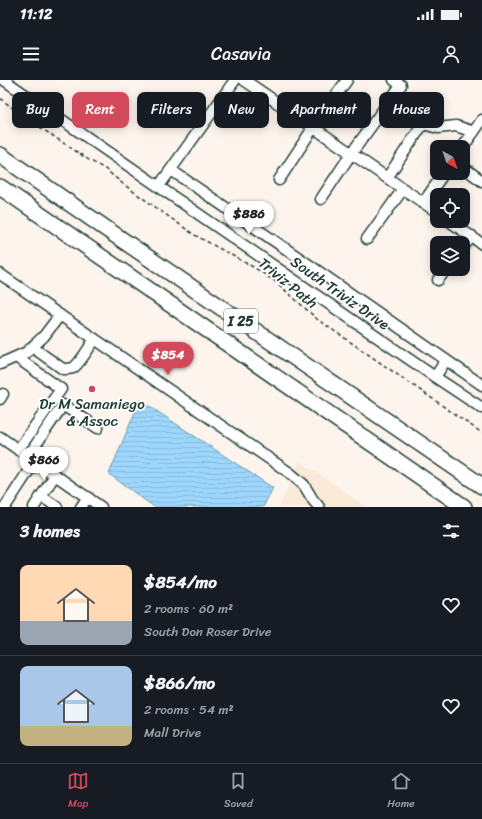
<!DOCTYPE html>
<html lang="en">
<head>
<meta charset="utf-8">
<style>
	:root { --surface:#171b24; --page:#20242c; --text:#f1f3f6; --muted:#9ea1a6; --line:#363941; --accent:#d1495b }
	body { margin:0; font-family:Sriracha,sans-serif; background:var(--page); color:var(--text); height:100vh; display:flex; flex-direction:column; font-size:15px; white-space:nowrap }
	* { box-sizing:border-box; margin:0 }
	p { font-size:13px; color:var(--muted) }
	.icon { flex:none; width:22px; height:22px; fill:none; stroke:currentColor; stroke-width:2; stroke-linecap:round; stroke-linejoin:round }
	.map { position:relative; height:427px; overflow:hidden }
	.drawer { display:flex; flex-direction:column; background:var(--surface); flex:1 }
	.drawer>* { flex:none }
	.top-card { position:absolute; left:12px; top:12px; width:458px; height:36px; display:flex; gap:8px }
	.needle { width:26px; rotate:140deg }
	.controls { position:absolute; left:430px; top:60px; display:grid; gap:8px }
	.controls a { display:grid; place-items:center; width:40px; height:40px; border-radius:8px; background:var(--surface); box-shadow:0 2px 10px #0003; font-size:20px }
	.price { position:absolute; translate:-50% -34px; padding:0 9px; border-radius:14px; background:#fff; color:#222; font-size:13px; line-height:26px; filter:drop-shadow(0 1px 2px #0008) }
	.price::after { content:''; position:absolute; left:50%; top:24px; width:12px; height:9px; margin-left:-6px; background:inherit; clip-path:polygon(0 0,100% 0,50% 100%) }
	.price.active { background:var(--accent); color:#fff }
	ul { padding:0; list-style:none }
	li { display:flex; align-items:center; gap:12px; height:100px; padding:0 20px }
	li+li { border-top:1px solid var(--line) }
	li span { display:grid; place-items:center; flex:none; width:112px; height:80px; border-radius:8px; color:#555 }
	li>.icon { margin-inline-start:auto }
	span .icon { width:48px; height:48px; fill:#fffc; stroke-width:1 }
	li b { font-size:17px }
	h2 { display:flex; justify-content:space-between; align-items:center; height:48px; padding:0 20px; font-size:17px }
	.tag { padding:0 14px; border-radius:8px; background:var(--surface); box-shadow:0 2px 10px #0003; font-size:14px; line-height:36px }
	.tag.active { background:var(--accent); color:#fff }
	.status { display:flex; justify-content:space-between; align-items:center; height:28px; padding:0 20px; background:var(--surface); direction:ltr }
	.status svg { height:11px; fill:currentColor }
	header { display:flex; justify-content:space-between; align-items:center; height:52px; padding:0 20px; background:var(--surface); font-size:18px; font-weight:600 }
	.menu { display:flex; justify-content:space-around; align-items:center; height:56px; border-top:1px solid var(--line); background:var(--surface); font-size:11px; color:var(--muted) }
	.menu a { display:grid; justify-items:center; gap:2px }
	.menu .active { color:var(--accent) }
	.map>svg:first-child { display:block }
	.built { fill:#fbe9d7 }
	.water { fill:url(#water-rules); stroke:#6b99ad }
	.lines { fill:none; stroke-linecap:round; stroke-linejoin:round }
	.minor-casing { stroke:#1f3d34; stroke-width:13 }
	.highway-casing { stroke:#1f3d34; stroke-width:18 }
	.path { stroke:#1f3d34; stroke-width:1.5; stroke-dasharray:4 3; stroke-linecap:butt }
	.minor { stroke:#fff; stroke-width:10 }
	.highway { stroke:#fff; stroke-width:15 }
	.poi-dot { fill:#d1495b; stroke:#fff; stroke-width:1.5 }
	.labels { text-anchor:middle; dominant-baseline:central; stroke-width:3.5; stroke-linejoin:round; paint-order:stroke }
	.shield { fill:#fff; stroke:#627771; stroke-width:1 }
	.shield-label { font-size:14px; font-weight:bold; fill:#1f3d34 }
	.street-label { font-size:15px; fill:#1f3d34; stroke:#fff }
	.poi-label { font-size:15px; fill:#1f3d34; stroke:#fff }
</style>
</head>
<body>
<div class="status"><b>11:12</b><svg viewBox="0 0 49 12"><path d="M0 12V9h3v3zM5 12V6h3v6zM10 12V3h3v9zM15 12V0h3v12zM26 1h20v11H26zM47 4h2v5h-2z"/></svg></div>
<header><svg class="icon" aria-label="menu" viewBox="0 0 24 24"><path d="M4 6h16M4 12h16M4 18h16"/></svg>Casavia<svg class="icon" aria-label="person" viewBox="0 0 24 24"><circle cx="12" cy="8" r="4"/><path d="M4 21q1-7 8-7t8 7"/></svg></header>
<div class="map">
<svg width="482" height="427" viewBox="0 0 482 427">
	<defs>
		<pattern id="water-rules" width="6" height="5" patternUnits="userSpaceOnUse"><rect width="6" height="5" fill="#9ed7fe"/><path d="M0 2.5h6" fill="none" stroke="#88b9da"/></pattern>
	</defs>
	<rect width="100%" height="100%" fill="#fdf5ed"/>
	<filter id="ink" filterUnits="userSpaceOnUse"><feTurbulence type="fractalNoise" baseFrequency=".025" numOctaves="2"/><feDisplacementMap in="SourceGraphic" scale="8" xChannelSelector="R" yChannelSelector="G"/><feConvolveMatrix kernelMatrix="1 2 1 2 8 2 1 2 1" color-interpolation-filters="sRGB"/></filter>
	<g filter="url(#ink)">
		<!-- built -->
		<path class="built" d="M300,381L367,427H279Z"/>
		<!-- water -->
		<path class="water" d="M140,320L273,408L263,427H154L109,394Z"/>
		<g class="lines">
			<defs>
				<path id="minor" d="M4,0L435,297L482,328
					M244,0L437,132
					M463,67L482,40
					M463,87L482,101
					M171,90L289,171L482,305
					M387,98L423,44L438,48L456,46L474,52
					M279,100L313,48L347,0
					M159,106L235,0
					M321,119L351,74L401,5L394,0
					M423,123L444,93
					M449,141L482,164
					M367,159L403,109
					M463,167L472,156
					M0,194L290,393L304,405L313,420L319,427
					M438,200L446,189
					M32,267L63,289C67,289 70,289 73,288C79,285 90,266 95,259
					M16,277L61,309L18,370
					M0,284L27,272L44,256L60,235
					M435,297L446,280
					M0,319L3,314
					M0,357L101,427
					M28,376L63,325L98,348
					M41,416L57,427
					M5,427L35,381
					M34,427L55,395
					M81,427L88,417"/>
				<path id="highway" d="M0,75L118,157L482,406
					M0,107L464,427"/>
			</defs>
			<!-- minor casing -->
			<use href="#minor" class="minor-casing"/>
			<!-- highway casing -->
			<use href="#highway" class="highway-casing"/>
			<!-- path -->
			<path class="path" d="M0,18L20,34L89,80L105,89L123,104L193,154L255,188L276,202L317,239L482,353"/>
			<!-- minor -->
			<use href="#minor" class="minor"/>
			<!-- highway -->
			<use href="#highway" class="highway"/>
		</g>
	</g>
	<!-- markers -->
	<circle class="poi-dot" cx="92" cy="309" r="4"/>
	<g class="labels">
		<!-- shield labels -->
		<rect class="shield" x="224" y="229" width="34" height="24" rx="3"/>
		<g class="shield-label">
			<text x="241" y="241">I 25</text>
		</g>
		<!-- street labels -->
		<g class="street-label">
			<text transform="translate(288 203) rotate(39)">Triviz Path</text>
			<text transform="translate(340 213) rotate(35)">South Triviz Drive</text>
		</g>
		<!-- poi labels -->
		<g class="poi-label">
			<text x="92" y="324">Dr M Samaniego<tspan x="92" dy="17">&amp; Assoc</tspan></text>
		</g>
	</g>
</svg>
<div class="controls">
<a><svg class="needle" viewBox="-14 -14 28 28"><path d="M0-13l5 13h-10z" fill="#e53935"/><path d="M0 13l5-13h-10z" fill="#9ea1a6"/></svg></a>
<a><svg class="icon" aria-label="locate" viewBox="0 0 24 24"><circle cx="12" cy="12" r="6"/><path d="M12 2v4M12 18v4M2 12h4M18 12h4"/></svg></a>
<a><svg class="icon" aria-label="layers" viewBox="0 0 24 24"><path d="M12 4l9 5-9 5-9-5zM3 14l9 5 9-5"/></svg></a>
</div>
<b class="price" style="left:249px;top:155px">$886</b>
<b class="price active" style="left:168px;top:296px">$854</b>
<b class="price" style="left:44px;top:401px">$866</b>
<div class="top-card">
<a class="tag">Buy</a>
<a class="tag active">Rent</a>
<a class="tag">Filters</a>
<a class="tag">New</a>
<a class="tag">Apartment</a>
<a class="tag">House</a>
</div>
</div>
<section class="drawer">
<h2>3 homes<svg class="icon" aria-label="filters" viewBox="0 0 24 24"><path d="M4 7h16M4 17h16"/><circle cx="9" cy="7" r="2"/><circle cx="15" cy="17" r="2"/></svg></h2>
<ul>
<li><span style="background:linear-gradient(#ffd9b3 70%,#9aa5b1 0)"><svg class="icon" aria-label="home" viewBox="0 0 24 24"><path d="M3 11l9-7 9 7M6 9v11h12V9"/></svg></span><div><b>$854/mo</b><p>2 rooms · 60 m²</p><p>South Don Roser Drive</p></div><svg class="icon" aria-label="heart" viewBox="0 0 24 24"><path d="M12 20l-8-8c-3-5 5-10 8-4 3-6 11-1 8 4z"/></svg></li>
<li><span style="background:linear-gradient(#a9c7e8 75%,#c2b280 0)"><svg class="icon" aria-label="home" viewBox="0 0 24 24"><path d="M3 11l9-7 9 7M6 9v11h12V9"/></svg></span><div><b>$866/mo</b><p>2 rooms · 54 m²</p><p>Mall Drive</p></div><svg class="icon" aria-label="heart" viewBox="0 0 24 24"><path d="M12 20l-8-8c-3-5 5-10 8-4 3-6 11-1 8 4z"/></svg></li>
</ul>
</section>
<nav class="menu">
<a class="active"><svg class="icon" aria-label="map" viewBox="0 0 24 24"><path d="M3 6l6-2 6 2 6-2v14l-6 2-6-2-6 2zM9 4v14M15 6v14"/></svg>Map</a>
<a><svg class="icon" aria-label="saved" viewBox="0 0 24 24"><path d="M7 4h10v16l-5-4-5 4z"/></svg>Saved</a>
<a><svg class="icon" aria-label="home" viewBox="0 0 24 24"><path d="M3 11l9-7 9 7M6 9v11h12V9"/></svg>Home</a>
</nav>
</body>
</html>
